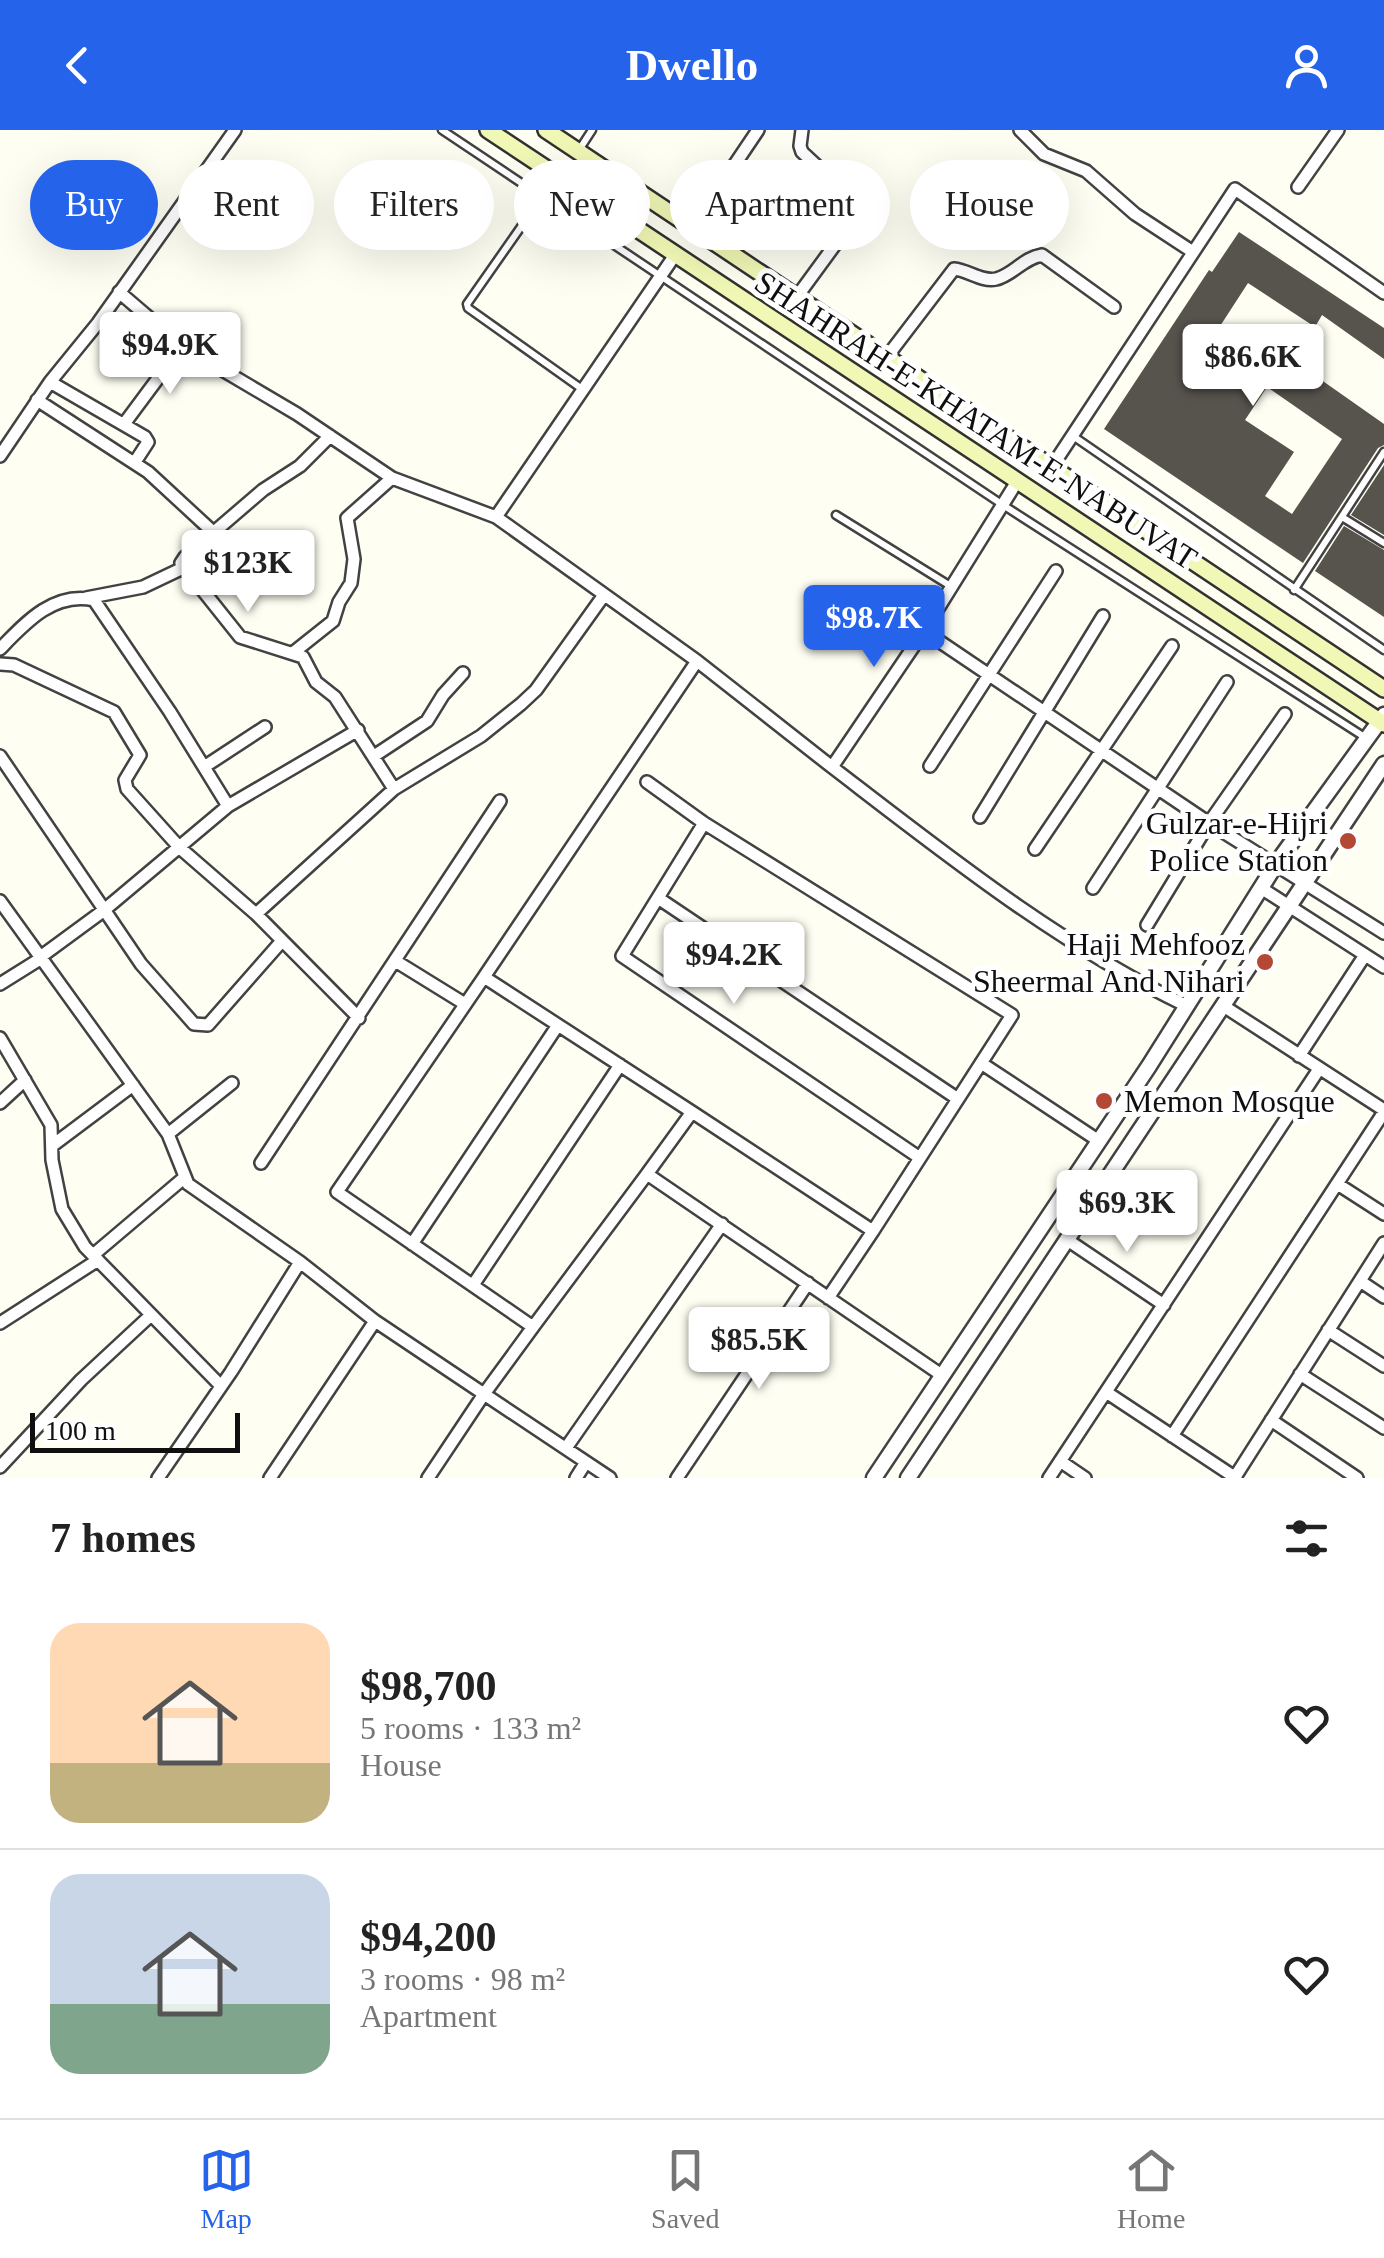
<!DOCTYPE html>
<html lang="en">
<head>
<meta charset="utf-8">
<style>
	:root { --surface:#fff; --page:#f2f2f2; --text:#222; --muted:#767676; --line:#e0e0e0; --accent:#2563eb }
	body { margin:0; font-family:"Times New Roman",serif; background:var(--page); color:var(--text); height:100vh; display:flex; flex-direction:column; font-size:38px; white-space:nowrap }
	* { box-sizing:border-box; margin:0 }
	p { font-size:32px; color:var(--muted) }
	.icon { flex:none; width:55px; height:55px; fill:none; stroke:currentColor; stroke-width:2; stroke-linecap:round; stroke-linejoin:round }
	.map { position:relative; height:1348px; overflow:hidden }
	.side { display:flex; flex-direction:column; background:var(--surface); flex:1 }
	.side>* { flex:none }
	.top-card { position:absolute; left:30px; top:30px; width:1325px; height:90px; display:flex; gap:20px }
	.scale { position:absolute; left:30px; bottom:25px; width:210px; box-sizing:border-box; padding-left:10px; border:5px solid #0f0f0f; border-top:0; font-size:28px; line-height:35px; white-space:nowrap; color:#0f0f0f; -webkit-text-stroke:8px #fff; paint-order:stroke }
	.price { position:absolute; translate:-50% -85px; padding:0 22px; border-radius:10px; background:#fff; color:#222; font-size:32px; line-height:65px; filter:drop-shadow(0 2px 5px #0008) }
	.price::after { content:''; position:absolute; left:50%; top:60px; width:30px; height:22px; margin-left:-15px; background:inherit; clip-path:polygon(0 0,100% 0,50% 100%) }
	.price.current { background:var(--accent); color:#fff }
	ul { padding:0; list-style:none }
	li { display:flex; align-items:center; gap:30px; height:250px; padding:0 50px }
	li+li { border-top:2px solid var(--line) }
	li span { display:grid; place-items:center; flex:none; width:280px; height:200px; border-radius:30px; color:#555 }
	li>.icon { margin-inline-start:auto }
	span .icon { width:120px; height:120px; fill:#fffc; stroke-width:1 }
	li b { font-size:42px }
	h2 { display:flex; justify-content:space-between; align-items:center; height:120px; padding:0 50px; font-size:42px }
	.tag { padding:0 35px; border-radius:45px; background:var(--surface); box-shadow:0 10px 40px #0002; font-size:35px; line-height:90px }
	.tag.current { background:var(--accent); color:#fff }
	header { display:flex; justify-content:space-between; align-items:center; height:130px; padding:0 50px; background:var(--accent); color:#fff; font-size:45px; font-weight:700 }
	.dock { display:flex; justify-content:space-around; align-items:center; height:140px; border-top:2px solid var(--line); background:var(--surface); font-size:28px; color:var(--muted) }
	.dock a { display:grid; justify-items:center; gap:5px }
	.dock .current { color:var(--accent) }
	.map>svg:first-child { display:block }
	.building { fill:#57534d; fill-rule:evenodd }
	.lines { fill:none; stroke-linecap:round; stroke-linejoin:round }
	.service-casing { stroke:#424242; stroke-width:11 }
	.minor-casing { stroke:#424242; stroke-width:16 }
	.tertiary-casing { stroke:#424242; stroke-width:19 }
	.secondary-casing { stroke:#313131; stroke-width:20 }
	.service { stroke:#fff; stroke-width:6 }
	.minor { stroke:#fff; stroke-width:11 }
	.tertiary { stroke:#fff; stroke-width:14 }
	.secondary { stroke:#f1f7b5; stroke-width:15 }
	.poi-dot { fill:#b34934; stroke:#fff; stroke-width:4 }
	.labels { text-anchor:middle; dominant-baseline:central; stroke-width:10; stroke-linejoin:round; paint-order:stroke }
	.street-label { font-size:32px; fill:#0f0f0f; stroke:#fff }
	.poi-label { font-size:32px; fill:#0f0f0f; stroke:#fff; text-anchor:end }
</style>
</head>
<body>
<header><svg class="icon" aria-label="back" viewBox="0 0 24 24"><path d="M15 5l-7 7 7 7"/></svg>Dwello<svg class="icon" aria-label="person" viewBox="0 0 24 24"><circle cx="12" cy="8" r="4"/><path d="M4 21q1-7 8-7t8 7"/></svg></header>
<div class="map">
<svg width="1384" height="1348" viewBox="0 0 1384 1348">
	<rect width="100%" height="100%" fill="#fefef3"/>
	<!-- building -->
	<path class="building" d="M1239,102L1384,198V229L1322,185L1315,197L1248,153L1213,207L1286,255L1300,235L1384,294V315L1378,318L1303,433L1104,299L1209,140L1212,142ZM1267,257L1342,309L1292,384L1265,366L1294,322L1245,290Z
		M1384,335V405L1351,385Z
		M1344,396L1384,420V487L1315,441Z"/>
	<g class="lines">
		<defs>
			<path id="service" d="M442,0L1003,375L1366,608
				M579,20L592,0
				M523,94L467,174L468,178L582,259
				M1073,306L1384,520
				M836,385L952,457
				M1342,387L1384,413
				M1294,460L1384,322"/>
			<path id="minor" d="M1020,0L1044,24L1086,41L1135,84L1193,122
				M1298,57L1338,0
				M692,98L758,0
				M675,125L496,387L697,531
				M119,162L182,216L297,284L392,348L496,387
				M796,168L856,86V72L802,22L800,16L802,0
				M886,228L954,139C968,140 981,152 996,149C1013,145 1023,128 1042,125L1114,177
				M50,252L145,307L148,312L135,332
				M37,270L148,342L213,402
				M124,294L182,216
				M330,306L300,336L263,360L185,427L181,433L240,507L303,527L316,552L335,567L394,659
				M0,326L50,252L98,193L235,0
				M1051,338L1235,59L1384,163
				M1018,350L924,501L1209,693L1384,803
				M86,468L143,457L183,438
				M0,519C25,493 54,461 94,470L170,582L228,676
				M294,522L333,491L339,472L351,453L354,429L347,388L392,348
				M0,534L14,535L114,582L140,625L125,650L127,659L180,718L256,784L359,888
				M0,626L141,834L194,894L208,895L281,812
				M374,626L427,591L443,565L463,543
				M930,636L1056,441
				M204,637L265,597
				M832,637C944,723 1059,815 1187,876
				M647,652L704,693L1012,885L873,1101
				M980,687L1103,486
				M704,693L622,826L920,1028
				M1035,719L1172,516
				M1093,758L1227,552
				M1261,758L1384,837
				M658,768L958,969
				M0,771L168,1004L188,1054L300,1132
				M256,784L394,659L481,606L521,574L536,560L604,465
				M1147,795L1209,693L1285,584
				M39,828L103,781L228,676L358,600
				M397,832L465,874
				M484,847L697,531L832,637L924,501
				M0,854L40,829
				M1222,875L1384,980
				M0,908L51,995L52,1030L62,1079L85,1117L221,1256
				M1299,926L1365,825
				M981,933L1099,1011
				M0,973L25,950
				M692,982L873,1101L828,1168
				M168,1004L232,953
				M53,1015L133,955
				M261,1033L500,671
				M1339,1055L1384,1084
				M1066,1109L1164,1175
				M412,1114L558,895
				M93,1125L185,1047
				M1360,1151L1384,1167
				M473,1155L620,935
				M0,1193L98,1130
				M533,1197L647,1044
				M1328,1200L1384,1236
				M1300,1244L1384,1298
				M1106,1262L1236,1348
				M1271,1290L1357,1348
				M1172,1306L1384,982
				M566,1318L722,1094
				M1060,1331L1085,1348
				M0,1337L81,1250L151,1185
				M1235,1347L1384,1113
				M158,1348L231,1242L300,1132L375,1191L484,1264L428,1348
				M270,1348L375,1191
				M576,1348L586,1332
				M610,1348L484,1264L533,1197L337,1062L484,847L692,982L647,1044L943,1246
				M677,1348L808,1153
				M1049,1348L1319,939"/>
			<path id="tertiary" d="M874,1348L1149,936L1276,734L1384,585
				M908,1348L1384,634"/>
			<path id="secondary" d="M488,0L1384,594
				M546,0L1384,559"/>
		</defs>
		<!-- service casing -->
		<use href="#service" class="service-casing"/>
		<!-- minor casing -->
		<use href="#minor" class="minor-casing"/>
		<!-- tertiary casing -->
		<use href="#tertiary" class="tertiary-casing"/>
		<!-- secondary casing -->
		<use href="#secondary" class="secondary-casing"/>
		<!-- service -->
		<use href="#service" class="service"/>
		<!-- minor -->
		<use href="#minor" class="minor"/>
		<!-- tertiary -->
		<use href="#tertiary" class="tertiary"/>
		<!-- secondary -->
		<use href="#secondary" class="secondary"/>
	</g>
	<!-- markers -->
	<g class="poi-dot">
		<circle cx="1348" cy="711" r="10"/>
		<circle cx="1265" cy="832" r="10"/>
		<circle cx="1104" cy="971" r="10"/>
	</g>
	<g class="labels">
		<!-- street labels -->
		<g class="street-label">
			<text transform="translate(976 290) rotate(33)">SHAHRAH-E-KHATAM-E-NABUVAT</text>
		</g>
		<!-- poi labels -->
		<g class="poi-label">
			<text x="1328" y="693">Gulzar-e-Hijri<tspan x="1328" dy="37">Police Station</tspan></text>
			<text x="1245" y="814">Haji Mehfooz<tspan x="1245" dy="37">Sheermal And Nihari</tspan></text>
			<text x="1124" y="971" text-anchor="start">Memon Mosque</text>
		</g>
	</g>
</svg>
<div class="scale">100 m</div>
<b class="price" style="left:170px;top:267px">$94.9K</b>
<b class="price" style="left:1253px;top:279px">$86.6K</b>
<b class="price" style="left:248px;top:485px">$123K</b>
<b class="price current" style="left:874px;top:540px">$98.7K</b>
<b class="price" style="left:734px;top:877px">$94.2K</b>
<b class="price" style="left:1127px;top:1125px">$69.3K</b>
<b class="price" style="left:759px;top:1262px">$85.5K</b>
<div class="top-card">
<a class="tag current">Buy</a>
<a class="tag">Rent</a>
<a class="tag">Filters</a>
<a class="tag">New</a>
<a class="tag">Apartment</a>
<a class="tag">House</a>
</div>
</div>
<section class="side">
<h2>7 homes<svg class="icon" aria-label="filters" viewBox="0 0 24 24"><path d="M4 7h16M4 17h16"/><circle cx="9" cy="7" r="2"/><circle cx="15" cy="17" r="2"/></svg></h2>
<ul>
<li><span style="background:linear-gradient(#ffd9b3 70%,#c2b280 0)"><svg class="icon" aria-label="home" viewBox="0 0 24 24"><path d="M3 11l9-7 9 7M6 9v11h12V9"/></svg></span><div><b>$98,700</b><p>5 rooms · 133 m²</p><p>House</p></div><svg class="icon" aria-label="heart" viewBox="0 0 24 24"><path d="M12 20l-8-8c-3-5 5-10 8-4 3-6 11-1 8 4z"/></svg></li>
<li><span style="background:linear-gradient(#c9d6e8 65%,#7fa58c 0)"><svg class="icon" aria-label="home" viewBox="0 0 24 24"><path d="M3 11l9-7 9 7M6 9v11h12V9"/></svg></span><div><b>$94,200</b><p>3 rooms · 98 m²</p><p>Apartment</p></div><svg class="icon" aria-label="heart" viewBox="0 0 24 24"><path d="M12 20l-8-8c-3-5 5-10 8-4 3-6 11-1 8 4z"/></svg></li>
</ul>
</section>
<nav class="dock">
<a class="current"><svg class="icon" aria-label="map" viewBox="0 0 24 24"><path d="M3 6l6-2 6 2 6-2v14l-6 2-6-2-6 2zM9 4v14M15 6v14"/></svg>Map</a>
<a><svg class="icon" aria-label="saved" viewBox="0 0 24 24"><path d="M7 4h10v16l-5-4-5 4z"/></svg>Saved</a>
<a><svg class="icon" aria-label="home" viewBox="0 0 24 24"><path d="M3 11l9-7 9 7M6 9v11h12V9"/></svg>Home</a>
</nav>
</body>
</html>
